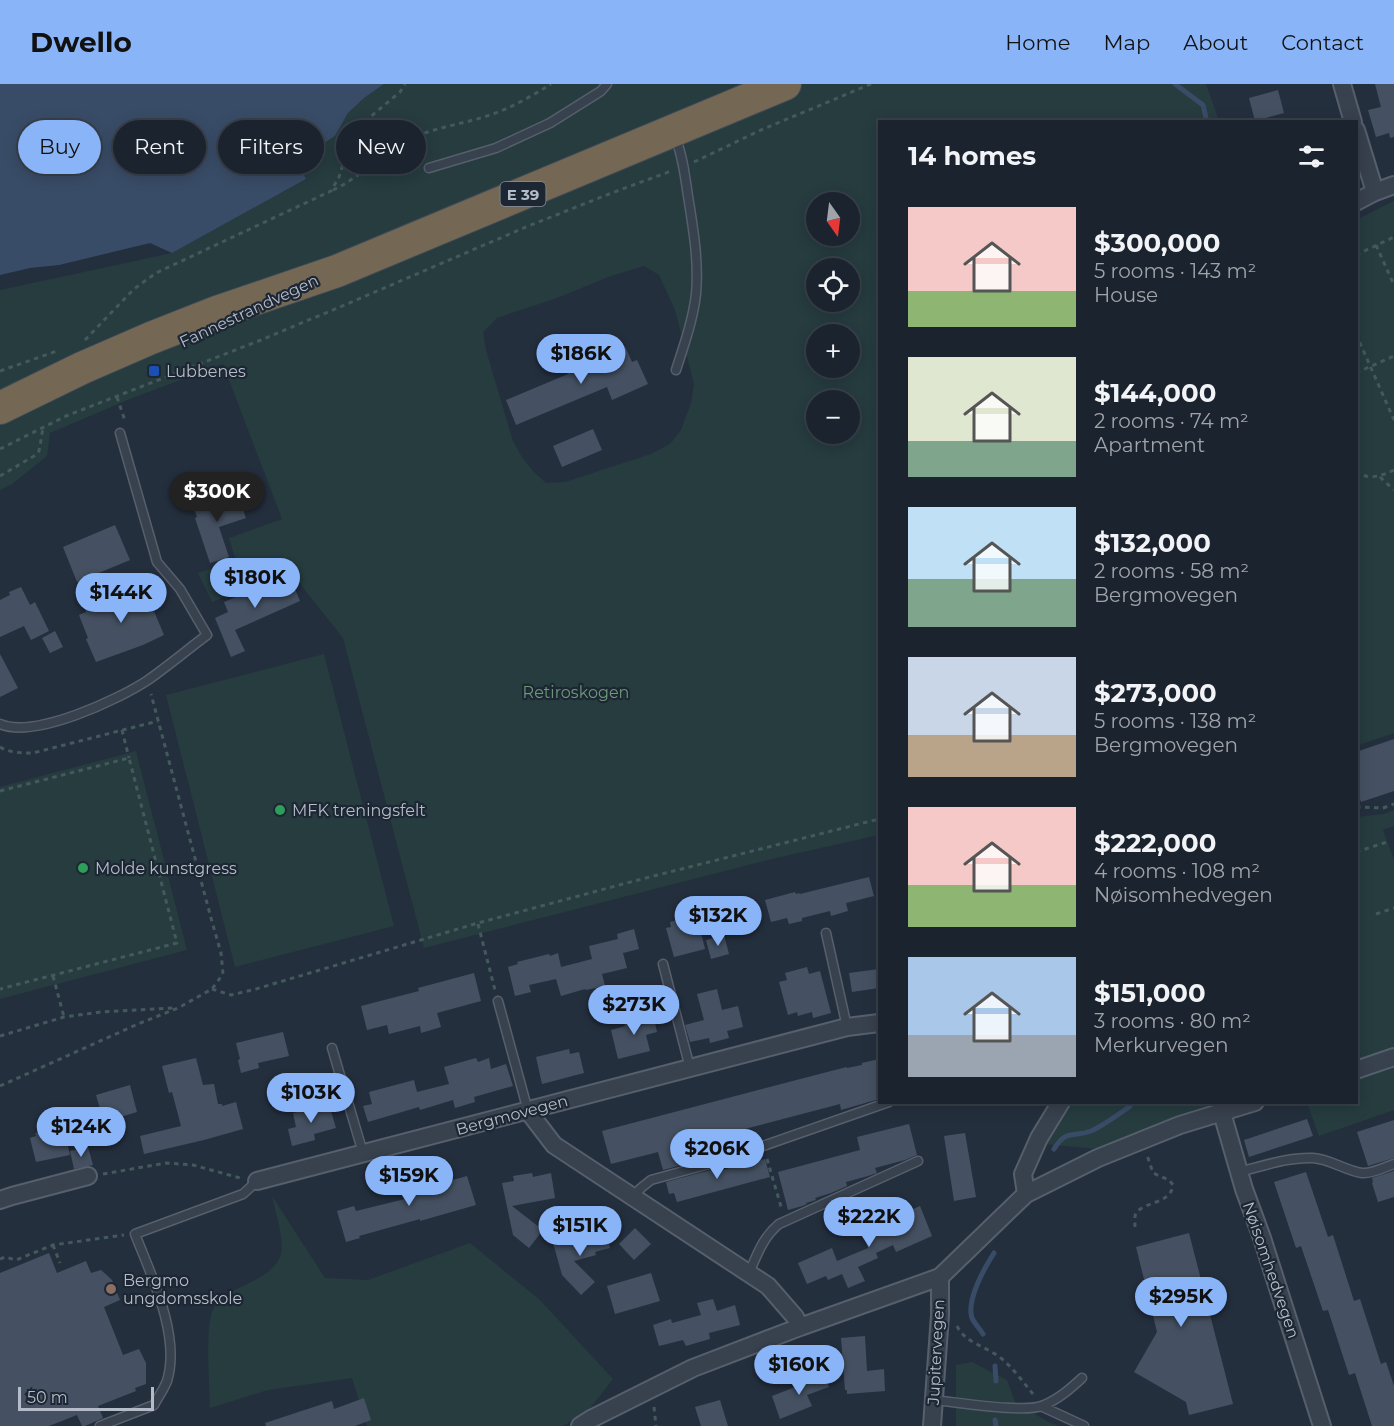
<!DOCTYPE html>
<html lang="en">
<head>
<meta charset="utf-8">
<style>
	:root { --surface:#1b232e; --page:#282f3a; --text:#f1f3f6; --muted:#a0a4aa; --line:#39404a; --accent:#8ab4f8 }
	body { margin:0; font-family:Montserrat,sans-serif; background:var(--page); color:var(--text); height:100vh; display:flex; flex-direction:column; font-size:22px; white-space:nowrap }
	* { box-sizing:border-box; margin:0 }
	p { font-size:20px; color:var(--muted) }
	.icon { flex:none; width:33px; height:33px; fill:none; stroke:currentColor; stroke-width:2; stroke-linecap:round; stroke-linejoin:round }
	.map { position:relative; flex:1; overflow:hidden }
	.drawer { position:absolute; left:878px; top:36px; width:480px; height:984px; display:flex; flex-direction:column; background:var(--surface); border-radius:0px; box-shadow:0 3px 15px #0003,0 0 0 2px var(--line) }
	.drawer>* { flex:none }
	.guide { position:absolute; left:18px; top:36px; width:570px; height:54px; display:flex; gap:12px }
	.needle { width:39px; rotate:166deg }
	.controls { position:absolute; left:806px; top:108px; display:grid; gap:12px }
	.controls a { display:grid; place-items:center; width:54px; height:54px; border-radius:50%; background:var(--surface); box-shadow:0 3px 15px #0003,0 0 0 2px var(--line); font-size:30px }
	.scale { position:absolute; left:18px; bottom:15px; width:136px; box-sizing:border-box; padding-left:6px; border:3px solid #b4bcc9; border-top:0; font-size:16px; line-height:21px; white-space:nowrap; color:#b4bcc9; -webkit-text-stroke:4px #1d2633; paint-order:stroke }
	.price { position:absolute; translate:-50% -51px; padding:0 14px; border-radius:21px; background:var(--accent); color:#111; font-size:20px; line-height:39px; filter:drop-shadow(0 2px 3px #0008) }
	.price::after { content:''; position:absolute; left:50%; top:36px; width:18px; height:14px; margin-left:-9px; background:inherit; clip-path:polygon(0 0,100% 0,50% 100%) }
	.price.current { background:#222; color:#fff }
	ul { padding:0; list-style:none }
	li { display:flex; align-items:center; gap:18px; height:150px; padding:0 30px }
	li span { display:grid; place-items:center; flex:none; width:168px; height:120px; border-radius:0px; color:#555 }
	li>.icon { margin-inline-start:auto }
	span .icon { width:72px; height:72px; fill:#fffc; stroke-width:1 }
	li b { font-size:26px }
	h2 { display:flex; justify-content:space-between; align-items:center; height:72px; padding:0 30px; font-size:26px }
	.pill { padding:0 21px; border-radius:27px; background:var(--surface); box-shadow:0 3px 15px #0003,0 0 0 2px var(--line); font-size:21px; line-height:54px }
	.pill.current { background:var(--accent); color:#111 }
	header { display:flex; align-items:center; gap:36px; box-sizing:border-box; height:84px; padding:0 30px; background:var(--accent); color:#111 }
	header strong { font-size:28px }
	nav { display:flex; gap:33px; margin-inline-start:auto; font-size:21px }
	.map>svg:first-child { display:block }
	.green { fill:#263c3f; fill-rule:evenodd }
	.water { fill:#394c67 }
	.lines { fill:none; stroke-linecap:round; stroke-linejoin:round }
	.stream { stroke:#394c67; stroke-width:5 }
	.building { fill:#455162 }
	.lane-casing { stroke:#565f6c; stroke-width:11 }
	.street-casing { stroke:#565f6c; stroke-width:20 }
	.highway-casing { stroke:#434c59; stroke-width:34 }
	.path { stroke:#44595c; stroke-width:3; stroke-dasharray:4.5 4.5; stroke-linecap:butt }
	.lane { stroke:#38414e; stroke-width:8 }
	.street { stroke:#38414e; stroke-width:16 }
	.highway { stroke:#746855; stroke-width:32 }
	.transit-dot { fill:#1a4fb4; stroke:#1d2633; stroke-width:2 }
	.leisure-dot { fill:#2e9e5b; stroke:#1d2633; stroke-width:2 }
	.education-dot { fill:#8d6e63; stroke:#1d2633; stroke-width:2 }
	.labels { text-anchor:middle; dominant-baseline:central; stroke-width:4.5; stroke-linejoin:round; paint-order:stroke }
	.shield { fill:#1d2633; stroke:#878f9c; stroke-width:1.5 }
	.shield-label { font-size:15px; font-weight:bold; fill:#b4bcc9 }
	.street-label { font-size:16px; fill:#b4bcc9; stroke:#1d2633 }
	.poi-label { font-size:16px; fill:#b4bcc9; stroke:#1d2633; text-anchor:start }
	.park-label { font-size:16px; fill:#6b9a76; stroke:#1d2633 }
</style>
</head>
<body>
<header>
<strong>Dwello</strong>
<nav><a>Home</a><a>Map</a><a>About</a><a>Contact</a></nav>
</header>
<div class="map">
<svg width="1394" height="1342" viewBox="0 0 1394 1342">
	<rect width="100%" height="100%" fill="#242f3e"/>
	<!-- green -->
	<path class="green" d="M384,0H1206L1219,37L879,38V751L776,774L424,864L343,554L290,487L212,518L198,489L236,477L229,454L282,435L223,280L130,315L50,349L47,372L12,400L0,406V206L172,169L306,95L297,77L335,52L348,29L364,14ZM816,118H849V152H816ZM644,182L659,191L675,226L694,300L691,319L681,346L670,360L651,370L565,398L546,399L532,386L522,373L513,357L486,266L483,248L497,234L557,214L611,192ZM816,184H849V218H816ZM816,250H849V284H816ZM816,316H849V350H816Z
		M1394,117V649L1356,662V136Z
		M324,570L394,842L235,883L166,611Z
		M136,667L187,866L0,915V703Z
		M1394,726V742L1383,746L1394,776V1026L1319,1052L1307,1019L1356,1018V733L1384,730Z
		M1071,1019H1229L1098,1065L1043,1060Z
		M272,1112L325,1194L368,1196L470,1159L540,1216L613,1295L588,1327L563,1342H367L352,1294L268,1306L210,1324C210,1303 204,1239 214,1224C221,1212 231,1208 243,1202C254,1197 274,1187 279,1175C287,1160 275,1129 272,1112Z
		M972,1278L1007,1296L1015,1318L1050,1339L1060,1342H956V1281Z"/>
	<!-- water -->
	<path class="water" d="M0,0H384L364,14L348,29L335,52L297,77L306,95L172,169L150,159L59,181L30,184L0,191Z"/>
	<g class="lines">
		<!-- stream -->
		<path class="stream" d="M1175,0L1203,21L1207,38
			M1054,1065C1067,1044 1073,1054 1091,1047C1101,1043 1119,1030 1129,1023L1133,1018
			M983,1250C980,1245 974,1239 972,1234C966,1216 985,1183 994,1169
			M995,1282L996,1297
			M995,1336L996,1342"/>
	</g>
	<!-- building -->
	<path class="building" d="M1375,0H1394V53L1390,54L1389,49L1376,53L1368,26L1381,23Z
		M1278,6L1284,29L1255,37L1249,14Z
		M625,262L632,278L637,276L648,300L612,316L607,303L516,341L506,316L568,290L566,288Z
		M593,345L602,366L562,383L553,362Z
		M237,409L246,434L219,443L229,473L210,479L195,434L197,433L193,421L212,415L213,418Z
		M115,441L130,476L77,498L63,463Z
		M289,490L300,517L235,546L245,567L231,573L215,534L228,528L224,518Z
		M143,501L164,551L143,561L96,578L86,555L88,554L79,531L86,528L85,525Z
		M21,503L30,521L35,518L49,547L31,556L24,542L0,553V516L10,511L9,508Z
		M55,547L63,563L50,569L42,554Z
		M0,570L18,604L0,613Z
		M1394,655V707L1361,718L1356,704V668Z
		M869,793L874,812L846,819L848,827L831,832L830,827L802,834V837L789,840L787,834L771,838L765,816L795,808L796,810L799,809L800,810Z
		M686,833L687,839L698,836L705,865L674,873L666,844L671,843L670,838Z
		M634,845L639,865L623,869L627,884L602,890L605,902L586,906L585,905L561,912L556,895L529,901L531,908L515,912L508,883L518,880L517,878L549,870L550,872L558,869L561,883L592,875L589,862L618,855L617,850Z
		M724,851L729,870L711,875L706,856Z
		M807,883L809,890L820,887L831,929L813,934L812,928L798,932L797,928L788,931L779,898L787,896L785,889Z
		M879,885V904L852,908L849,889Z
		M474,889L481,917L437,929L441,943L421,949L420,942L389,950L387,941L367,946L361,922L419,907L418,904Z
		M717,905L722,926L738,922L743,943L727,947L729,954L710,959L709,954L690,958L685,941L704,936L697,910Z
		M653,929L657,948L646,951L650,967L618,975L611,946L625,942L624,937Z
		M283,948L289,972L258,979L259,984L241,989L238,976L240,975L236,959Z
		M569,965L570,970L579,968L584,989L542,1000L536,973Z
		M196,974L203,1001L214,1000L218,1020H222V1022L236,1018L243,1045L204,1056L144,1070L140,1052L181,1042L172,1008L169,1009L162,982Z
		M476,974L478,978L489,974L491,985L506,980L513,1002L474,1013L475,1018L455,1024L453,1016L420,1026L419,1023L368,1038L363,1022L372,1020L369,1008L414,996L417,1008L449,1000L444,983Z
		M879,975V1015L841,1026L840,1020L710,1054L715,1072L663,1086L658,1068L611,1080L602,1047L831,987L847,983V984L862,981V979Z
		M130,1001L137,1028L104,1038L96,1011Z
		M329,1020L336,1044L314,1050L315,1056L292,1062L288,1045L296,1043L293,1029Z
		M1307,1035L1313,1052L1249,1073L1244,1056Z
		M1394,1036V1074L1368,1082L1357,1048Z
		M909,1040L917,1071L905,1076L875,1084L877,1089L868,1092L846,1098L847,1102L831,1109L815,1114L816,1116L806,1119L807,1120L802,1122L788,1126L778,1088L860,1066L857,1053Z
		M51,1046L52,1049L64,1046L70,1071L36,1078L30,1054L36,1052L35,1049Z
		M965,1049L976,1113L954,1117L944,1052Z
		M88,1063L93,1081L74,1085L70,1067Z
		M765,1075L770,1093L677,1118L674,1109L669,1110L666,1098L718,1084V1087Z
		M1394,1087V1113L1378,1118L1372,1099L1373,1098L1372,1094Z
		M427,1088L431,1102L467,1092L476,1121L420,1137V1135L359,1152L360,1154L346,1158L337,1127L354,1122L356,1127L413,1113L408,1094Z
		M1306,1088L1328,1153L1333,1151L1354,1217L1360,1215L1381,1280L1386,1278L1394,1302V1342H1372L1355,1289L1349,1291L1328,1226L1323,1227L1301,1162L1296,1164L1274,1098Z
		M532,1089L533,1093L551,1089L555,1114L512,1122L543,1146L529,1164L513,1151L502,1099L514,1097L513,1092Z
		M920,1122L932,1152L896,1168L893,1161L876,1169L878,1174L858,1183L865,1197L848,1204L842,1190L828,1196L826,1192L807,1200L798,1179L832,1164L837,1177L868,1164L862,1147Z
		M605,1144L610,1164L595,1168L596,1171L574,1177L595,1198L581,1211L562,1191L552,1155L555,1158Z
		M635,1144L651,1160L634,1176L619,1160Z
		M1189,1149L1233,1320L1189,1331L1186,1318L1134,1288L1157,1248L1136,1163Z
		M49,1169L57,1189L86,1177L91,1189L101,1186L112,1196L120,1216L104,1223L123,1271L139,1265L146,1279V1300L135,1304L136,1307L98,1322L103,1334L85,1342H82L77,1331L49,1342H0V1189Z
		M651,1189L660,1217L615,1230L607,1202Z
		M713,1215L717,1227L735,1221L740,1241L709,1249L710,1255L686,1262L683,1256L659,1262L653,1241L671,1235L672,1239L701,1231L697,1219Z
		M865,1252L867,1287L884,1285L885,1307L847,1310V1306H845L841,1254Z
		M824,1289L829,1303L807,1311L812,1322L780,1335L772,1312L795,1303L794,1300Z
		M364,1314L371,1336L355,1342H266L265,1339L332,1317L334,1325Z
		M720,1316L728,1342H701L695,1323Z"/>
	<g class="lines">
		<defs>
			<path id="lane" d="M675,53C683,72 685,93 688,112C693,144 699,177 696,210C693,236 684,261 676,286
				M429,84L496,64L550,39L601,7L607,0
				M0,640C34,655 118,616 148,596C168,582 187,566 207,551L180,505L157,478L120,349
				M826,849L847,943
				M663,880L690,984
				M498,917L528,1027
				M332,964L363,1069
				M1239,1088C1263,1082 1288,1073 1313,1074C1330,1075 1346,1087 1362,1089C1372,1090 1385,1083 1394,1080
				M632,1113L641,1104L651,1096L720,1077L889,1018
				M749,1189C757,1171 763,1153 779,1140L918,1077
				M933,1316C957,1318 1026,1330 1044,1321C1059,1315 1071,1304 1082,1294
				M1043,1323L1084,1342
				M100,1342L154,1321C158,1313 164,1305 167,1297C181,1252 151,1191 135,1150L243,1110L257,1097"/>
			<path id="street" d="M1342,0L1353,38
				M1356,46L1375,108L1356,118
				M1375,108L1394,101
				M1356,986L1394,973
				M528,1027L554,1061L768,1202L795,1233L800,1243
				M1222,1029L1244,1105L1262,1154L1322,1342
				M257,1097L847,943L879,939
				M1026,1110L1023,1090L1039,1054L1061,1018
				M0,1116L12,1112L88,1092
				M580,1342L591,1335L693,1284L800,1243L940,1193L1026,1110L1098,1074L1180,1041L1255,1018
				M932,1342L940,1231V1193"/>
			<path id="highway" d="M0,324L82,284L151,254L217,228L337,187L785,0"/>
		</defs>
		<!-- lane casing -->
		<use href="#lane" class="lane-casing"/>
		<!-- street casing -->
		<use href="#street" class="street-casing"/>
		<!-- highway casing -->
		<use href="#highway" class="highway-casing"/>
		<!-- path -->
		<path class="path" d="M694,78L761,46L871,0
			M333,106C361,93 383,69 410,55C435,43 464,40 490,31C511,24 532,12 551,0
			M1376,161L1394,201
			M1356,171L1394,153
			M1356,250L1394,336
			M85,256L134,205L156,189L331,107L339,93L347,68L363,39L400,8L405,0
			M0,287L57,267
			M1356,289L1394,272
			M117,313L125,337
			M0,365L66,332L261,256L347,220L526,143L609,110L671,87
			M1356,387C1368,397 1381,392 1394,386
			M0,392L34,372L39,367L43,344
			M1380,393L1394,406
			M122,646L129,674
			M0,663C10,669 22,669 33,669L158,637
			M0,707L129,674L177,859L0,905
			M1356,723L1383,724L1394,720
			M1356,768L1387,758
			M1376,830L1394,824
			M478,840L495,906
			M53,892L64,933
			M212,905L231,911L256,905L478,839L638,796L879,735
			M0,952L64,933L101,928L174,924
			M0,1002L138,940L178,924L212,905L223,890L221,869L211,834L151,610
			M767,1075L782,1126
			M103,1090L166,1079L193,1081L240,1094
			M1135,1143C1135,1139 1134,1133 1136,1129C1145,1117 1171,1120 1173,1101L1169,1096L1153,1089L1147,1071
			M53,1161L60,1179
			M0,1175L5,1173L16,1176L53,1161L124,1151
			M957,1242C965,1259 988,1263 1002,1275C1014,1285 1023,1298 1033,1310
			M654,1323L656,1342"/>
		<!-- lane -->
		<use href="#lane" class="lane"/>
		<!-- street -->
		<use href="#street" class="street"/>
		<!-- highway -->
		<use href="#highway" class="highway"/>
	</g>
	<!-- markers -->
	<rect class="transit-dot" x="148" y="281" width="12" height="12" rx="3"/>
	<g class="leisure-dot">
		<circle cx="280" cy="726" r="6"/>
		<circle cx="83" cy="784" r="6"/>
	</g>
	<circle class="education-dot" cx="111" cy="1205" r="6"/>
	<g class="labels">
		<!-- shield labels -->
		<rect class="shield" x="500.5" y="98" width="45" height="24" rx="4.5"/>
		<g class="shield-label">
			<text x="523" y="110">E 39</text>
		</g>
		<!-- street labels -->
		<g class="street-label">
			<text transform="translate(249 227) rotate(-25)">Fannestrandvegen</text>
			<text transform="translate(512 1031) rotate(-15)">Bergmovegen</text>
			<text transform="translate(1271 1186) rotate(71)">Nøisomhedvegen</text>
			<text transform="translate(936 1268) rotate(-87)">Jupitervegen</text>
		</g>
		<!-- poi labels -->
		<g class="poi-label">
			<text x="166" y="287">Lubbenes</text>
			<text x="292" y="726">MFK treningsfelt</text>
			<text x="95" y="784">Molde kunstgress</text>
			<text x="123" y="1196">Bergmo<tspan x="123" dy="18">ungdomsskole</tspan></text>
		</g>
		<!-- park labels -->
		<g class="park-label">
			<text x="576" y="608">Retiroskogen</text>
		</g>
	</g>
</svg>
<div class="controls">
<a><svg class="needle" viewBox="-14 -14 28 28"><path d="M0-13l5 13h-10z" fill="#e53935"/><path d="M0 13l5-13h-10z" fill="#a0a4aa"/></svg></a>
<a><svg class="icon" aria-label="locate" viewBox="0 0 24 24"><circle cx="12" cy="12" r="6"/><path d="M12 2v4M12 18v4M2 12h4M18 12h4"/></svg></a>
<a>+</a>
<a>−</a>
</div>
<div class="scale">50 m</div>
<b class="price" style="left:581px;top:301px">$186K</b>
<b class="price current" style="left:217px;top:439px">$300K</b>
<b class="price" style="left:255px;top:525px">$180K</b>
<b class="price" style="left:121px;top:540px">$144K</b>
<b class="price" style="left:718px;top:863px">$132K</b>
<b class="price" style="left:634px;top:952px">$273K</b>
<b class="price" style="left:311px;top:1040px">$103K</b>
<b class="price" style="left:81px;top:1074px">$124K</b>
<b class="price" style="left:717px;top:1096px">$206K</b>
<b class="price" style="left:409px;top:1123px">$159K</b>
<b class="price" style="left:869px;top:1164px">$222K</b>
<b class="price" style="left:580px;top:1173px">$151K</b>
<b class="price" style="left:1181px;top:1244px">$295K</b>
<b class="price" style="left:799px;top:1312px">$160K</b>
<div class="guide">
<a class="pill current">Buy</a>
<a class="pill">Rent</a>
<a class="pill">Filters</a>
<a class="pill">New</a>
</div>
<section class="drawer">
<h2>14 homes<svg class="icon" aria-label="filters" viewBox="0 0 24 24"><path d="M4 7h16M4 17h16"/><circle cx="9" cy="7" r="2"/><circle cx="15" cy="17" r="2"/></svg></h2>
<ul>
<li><span style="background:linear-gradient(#f6c9c9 70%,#8fb573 0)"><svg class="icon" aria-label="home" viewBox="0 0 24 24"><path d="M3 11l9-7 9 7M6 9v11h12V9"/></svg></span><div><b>$300,000</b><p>5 rooms · 143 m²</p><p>House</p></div></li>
<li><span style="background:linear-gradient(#dfe7d0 70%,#7fa58c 0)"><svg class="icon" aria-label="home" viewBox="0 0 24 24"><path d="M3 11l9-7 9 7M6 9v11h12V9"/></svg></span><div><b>$144,000</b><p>2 rooms · 74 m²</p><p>Apartment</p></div></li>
<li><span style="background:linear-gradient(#bfe0f5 60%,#7fa58c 0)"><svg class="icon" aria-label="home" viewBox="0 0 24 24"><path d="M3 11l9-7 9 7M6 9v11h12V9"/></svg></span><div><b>$132,000</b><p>2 rooms · 58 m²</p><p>Bergmovegen</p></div></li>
<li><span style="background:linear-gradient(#c9d6e8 65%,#b9a48a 0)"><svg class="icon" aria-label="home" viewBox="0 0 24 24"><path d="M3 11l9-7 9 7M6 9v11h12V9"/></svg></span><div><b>$273,000</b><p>5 rooms · 138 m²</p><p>Bergmovegen</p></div></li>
<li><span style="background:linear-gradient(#f6c9c9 65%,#8fb573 0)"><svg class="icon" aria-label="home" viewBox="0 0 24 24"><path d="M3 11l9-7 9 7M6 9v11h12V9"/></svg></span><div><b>$222,000</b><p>4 rooms · 108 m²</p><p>Nøisomhedvegen</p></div></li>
<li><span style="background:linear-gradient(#a9c7e8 65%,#9aa5b1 0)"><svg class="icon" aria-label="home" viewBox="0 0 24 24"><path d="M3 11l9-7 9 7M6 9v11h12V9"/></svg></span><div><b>$151,000</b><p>3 rooms · 80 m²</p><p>Merkurvegen</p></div></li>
</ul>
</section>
</div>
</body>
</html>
